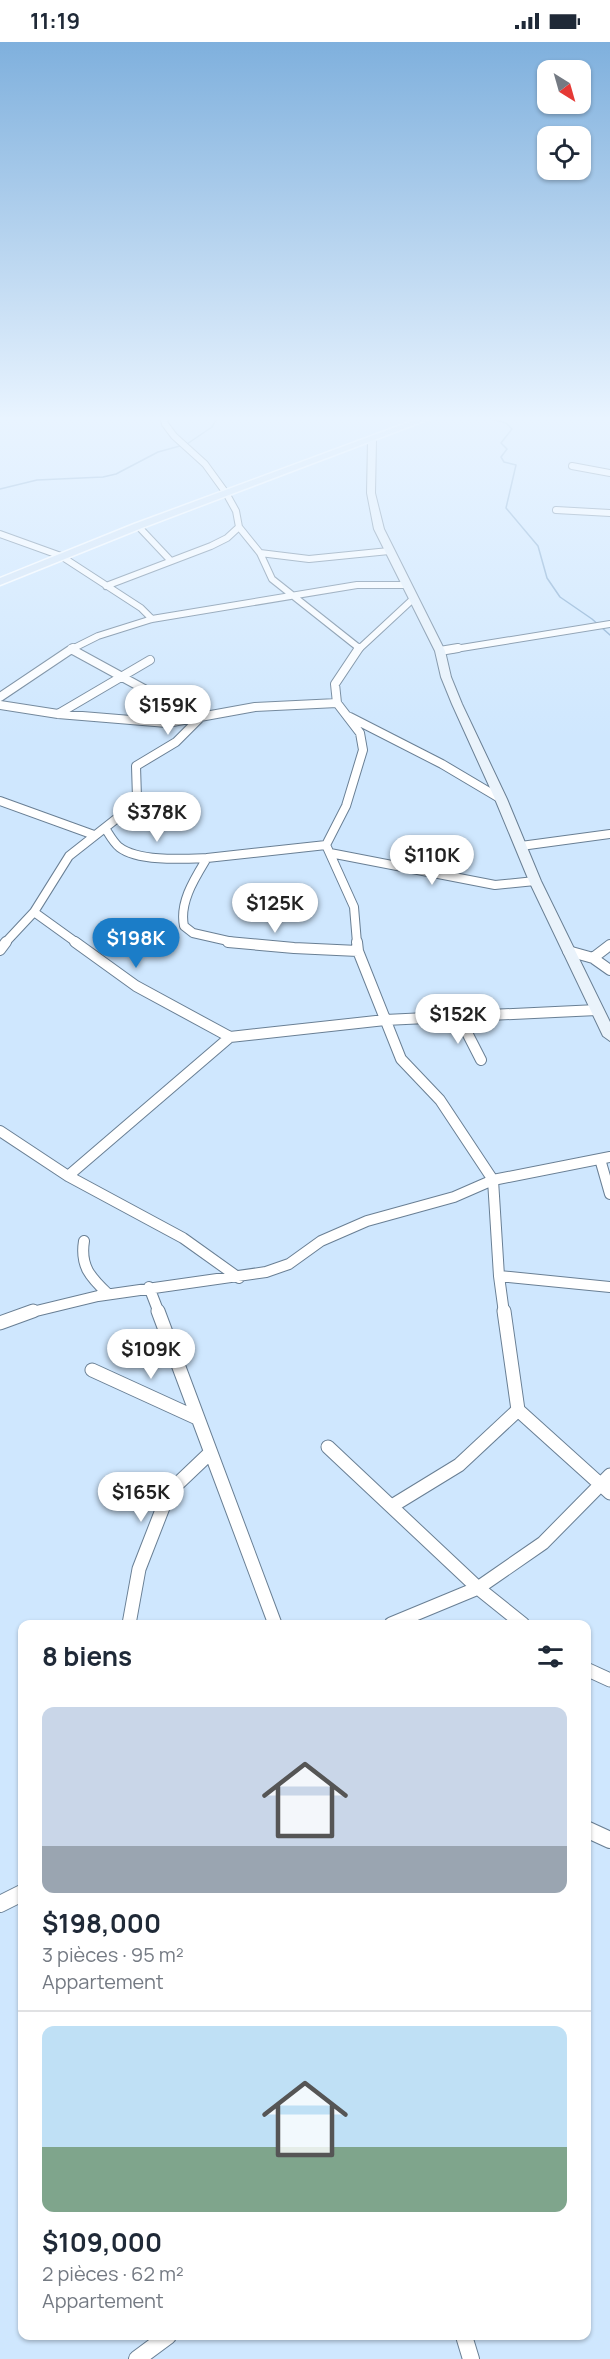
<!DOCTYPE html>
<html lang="fr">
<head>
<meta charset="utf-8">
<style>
	:root { --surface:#fff; --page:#f6f6f7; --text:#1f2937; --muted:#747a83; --line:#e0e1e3; --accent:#1b7dc8 }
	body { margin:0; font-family:Manrope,sans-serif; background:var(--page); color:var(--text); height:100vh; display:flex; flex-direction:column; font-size:22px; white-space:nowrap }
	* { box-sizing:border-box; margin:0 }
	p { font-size:20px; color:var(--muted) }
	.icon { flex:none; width:33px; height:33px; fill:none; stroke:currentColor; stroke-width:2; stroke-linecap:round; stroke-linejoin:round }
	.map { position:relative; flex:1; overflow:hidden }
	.side { position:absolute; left:18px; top:1578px; width:573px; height:720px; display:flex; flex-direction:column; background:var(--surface); border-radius:12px; box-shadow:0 2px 4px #0004 }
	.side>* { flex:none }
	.needle { width:39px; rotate:143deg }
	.controls { position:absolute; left:537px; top:18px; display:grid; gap:12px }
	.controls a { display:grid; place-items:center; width:54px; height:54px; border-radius:12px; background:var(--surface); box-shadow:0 2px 4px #0004; font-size:30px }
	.price { position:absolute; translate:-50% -51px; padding:0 14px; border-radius:21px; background:#fff; color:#222; font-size:20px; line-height:39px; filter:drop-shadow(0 2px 3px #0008) }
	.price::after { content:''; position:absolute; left:50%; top:36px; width:18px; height:14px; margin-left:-9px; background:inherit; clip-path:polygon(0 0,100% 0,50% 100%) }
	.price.current { background:var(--accent); color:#fff }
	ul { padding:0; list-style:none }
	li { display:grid; align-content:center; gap:12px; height:318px; padding:0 24px }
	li+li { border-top:2px solid var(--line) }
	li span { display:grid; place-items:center; height:186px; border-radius:12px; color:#555 }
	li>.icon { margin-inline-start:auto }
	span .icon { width:108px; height:108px; fill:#fffc; stroke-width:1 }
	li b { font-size:26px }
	h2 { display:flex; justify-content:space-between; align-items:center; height:72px; padding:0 24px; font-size:26px }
	.status { display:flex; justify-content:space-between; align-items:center; height:42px; padding:0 30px; background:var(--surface); direction:ltr }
	.status svg { height:16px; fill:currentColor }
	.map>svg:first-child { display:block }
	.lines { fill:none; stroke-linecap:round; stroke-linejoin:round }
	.stream { stroke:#83a9cd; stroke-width:1.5 }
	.street-far4-casing { stroke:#697f94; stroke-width:8 }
	.street-far3-casing { stroke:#697f94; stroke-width:10 }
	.street-far2-casing { stroke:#697f94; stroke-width:12 }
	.street-far1-casing { stroke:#697f94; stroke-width:15 }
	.street-casing { stroke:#697f94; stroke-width:18 }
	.secondary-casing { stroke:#697f94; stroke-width:2 }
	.primary-casing { stroke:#fff; stroke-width:3 }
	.street-far4 { stroke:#fff; stroke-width:6 }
	.street-far3 { stroke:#fff; stroke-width:8 }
	.street-far2 { stroke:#fff; stroke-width:10 }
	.street-far1 { stroke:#fff; stroke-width:13 }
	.street { stroke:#fff; stroke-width:16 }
	.secondary { fill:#eaf3fb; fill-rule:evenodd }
	.primary { fill:#d6e6f7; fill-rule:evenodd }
</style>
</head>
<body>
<div class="status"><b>11:19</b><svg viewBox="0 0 49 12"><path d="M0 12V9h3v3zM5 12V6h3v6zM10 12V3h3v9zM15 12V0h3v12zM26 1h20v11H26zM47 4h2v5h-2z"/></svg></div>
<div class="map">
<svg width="610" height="2317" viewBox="0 0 610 2317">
	<rect width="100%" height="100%" fill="#cfe7fe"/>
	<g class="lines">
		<!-- stream -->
		<path class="stream" d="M478,373L506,381L512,387L501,401L507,407L501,415L504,420L516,423L506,466L538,504L547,536L560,555L592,577L610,593
			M0,447L37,438L103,435L116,432L158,410L187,402L212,385L219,373"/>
		<defs>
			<path id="street-far4" d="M163,373L165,382L174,394L205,422L226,451L236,469L239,485L260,511L272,537L359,606
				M572,424L610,431
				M556,468L610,471
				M138,484L171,519
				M0,492L61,514L141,566L152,577
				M260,511L309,517L389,509
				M106,544L211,504L227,496L239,485
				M70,608L98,594L152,577L357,543H406
				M358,608L413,557
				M449,608L610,582"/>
			<path id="street-far3" d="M440,609L458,606
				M0,655L73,606
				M0,663L58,672L167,681L255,665L337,661
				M58,672L150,618
				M350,675L442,722L501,757
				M0,759L94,793
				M105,786C109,792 113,800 119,805C138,820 184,817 207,816
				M521,804L610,792
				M330,811L495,843L535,839
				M34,870L77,901
				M5,901L34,870L69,814L130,766L137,756L136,724L176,700L199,677L71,607
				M237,901L193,891L184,884C179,860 195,836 207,816L326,803
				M357,901L354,865L326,803L346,764L363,708L360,691L337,661L335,642L359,606"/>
			<path id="street-far2" d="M75,900L136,944L230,995
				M228,900L294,906L358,909
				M357,900L358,909L401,1017L440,1058L493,1138L499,1234L504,1271
				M0,908L6,900
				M568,909L593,916L610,928
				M593,916L610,903
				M459,975L481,1018
				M0,1089L68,1134L183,1196L239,1236
				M600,1117L610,1152
				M68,1134L230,995L385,978L597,968
				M84,1199C80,1224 90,1235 108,1252
				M499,1234L610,1245
				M149,1245L159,1271
				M28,1271L98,1254L266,1230L289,1222L321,1199L367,1179L454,1155L493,1138L610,1115"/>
			<path id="street-far1" d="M158,1269L275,1582
				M504,1269L518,1368L610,1451
				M0,1281L33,1269
				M92,1328L197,1376
				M328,1405L478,1546L523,1582
				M392,1464L459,1423L518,1368
				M129,1582L139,1527L169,1450L210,1411
				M391,1582L478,1546L543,1501L610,1433
				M586,1627L610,1638"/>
			<path id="street" d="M586,1787L610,1798
				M0,1862L22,1851
				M464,2294L471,2317
				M137,2317L168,2294"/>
			<path id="secondary" d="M372,396L376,398L375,451L384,487L445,609L451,635L462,662L507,757L541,839L610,980V999L603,994L529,839L495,757L452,662L441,635L435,609L374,487L367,451L368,398Z"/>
			<path id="primary" d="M428,373H440L142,486L0,543V536L134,482Z"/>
		</defs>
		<!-- street-far4 casing -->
		<use href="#street-far4" class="street-far4-casing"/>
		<!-- street-far3 casing -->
		<use href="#street-far3" class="street-far3-casing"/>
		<!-- street-far2 casing -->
		<use href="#street-far2" class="street-far2-casing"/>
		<!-- street-far1 casing -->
		<use href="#street-far1" class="street-far1-casing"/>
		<!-- street casing -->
		<use href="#street" class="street-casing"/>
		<!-- secondary casing -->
		<use href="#secondary" class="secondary-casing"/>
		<!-- primary casing -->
		<use href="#primary" class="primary-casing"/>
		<!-- street-far4 -->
		<use href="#street-far4" class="street-far4"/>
		<!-- street-far3 -->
		<use href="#street-far3" class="street-far3"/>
		<!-- street-far2 -->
		<use href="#street-far2" class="street-far2"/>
		<!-- street-far1 -->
		<use href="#street-far1" class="street-far1"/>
		<!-- street -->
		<use href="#street" class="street"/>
		<!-- secondary -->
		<use href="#secondary" class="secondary"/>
		<!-- primary -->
		<use href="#primary" class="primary"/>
	</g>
	<!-- sky -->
	<linearGradient id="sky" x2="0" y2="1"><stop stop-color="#7fb0dd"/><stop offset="0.54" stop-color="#e9f4ff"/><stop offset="1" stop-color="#e9f4ff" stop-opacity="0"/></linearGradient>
	<rect width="610" height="697" fill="url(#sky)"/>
</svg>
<div class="controls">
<a><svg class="needle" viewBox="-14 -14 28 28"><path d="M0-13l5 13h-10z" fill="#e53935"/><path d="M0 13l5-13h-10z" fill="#747a83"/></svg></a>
<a><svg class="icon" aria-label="locate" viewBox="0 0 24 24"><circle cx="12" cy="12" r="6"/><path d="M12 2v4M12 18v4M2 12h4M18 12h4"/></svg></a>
</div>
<b class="price" style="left:168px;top:694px">$159K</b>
<b class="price" style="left:157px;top:801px">$378K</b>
<b class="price" style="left:432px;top:844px">$110K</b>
<b class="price" style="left:275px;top:892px">$125K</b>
<b class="price current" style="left:136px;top:927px">$198K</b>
<b class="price" style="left:458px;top:1003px">$152K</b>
<b class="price" style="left:151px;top:1338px">$109K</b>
<b class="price" style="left:141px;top:1481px">$165K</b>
<section class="side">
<h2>8 biens<svg class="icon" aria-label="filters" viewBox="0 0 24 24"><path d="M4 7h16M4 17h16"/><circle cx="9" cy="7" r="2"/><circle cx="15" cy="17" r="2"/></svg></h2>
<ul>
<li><span style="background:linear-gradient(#c9d6e8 75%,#9aa5b1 0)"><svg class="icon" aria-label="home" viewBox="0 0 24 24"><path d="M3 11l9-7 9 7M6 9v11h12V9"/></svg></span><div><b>$198,000</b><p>3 pièces · 95 m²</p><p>Appartement</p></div></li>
<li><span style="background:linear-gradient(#bfe0f5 65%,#7fa58c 0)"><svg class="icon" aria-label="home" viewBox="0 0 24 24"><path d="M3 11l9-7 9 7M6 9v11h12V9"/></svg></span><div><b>$109,000</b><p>2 pièces · 62 m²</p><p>Appartement</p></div></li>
</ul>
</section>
</div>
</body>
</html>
